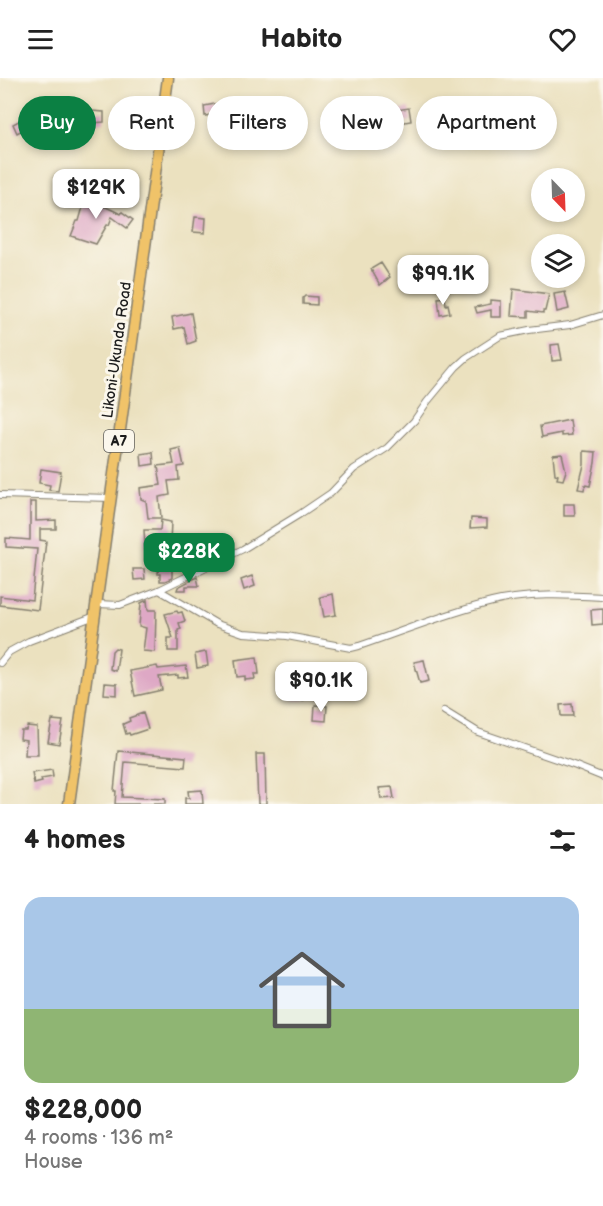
<!DOCTYPE html>
<html lang="en">
<head>
<meta charset="utf-8">
<style>
	:root { --surface:#fff; --page:#f2f2f2; --text:#222; --muted:#767676; --accent:#0b8043 }
	body { margin:0; font-family:"Balsamiq Sans",sans-serif; background:var(--page); color:var(--text); height:100vh; display:flex; flex-direction:column; font-size:22px; white-space:nowrap }
	* { box-sizing:border-box; margin:0 }
	p { font-size:20px; color:var(--muted) }
	.icon { flex:none; width:33px; height:33px; fill:none; stroke:currentColor; stroke-width:2; stroke-linecap:round; stroke-linejoin:round }
	.map { position:relative; height:726px; overflow:hidden }
	.sheet { display:flex; flex-direction:column; background:var(--surface); flex:1 }
	.sheet>* { flex:none }
	.guide { position:absolute; left:18px; top:18px; width:567px; height:54px; display:flex; gap:12px }
	.needle { width:39px; rotate:157deg }
	.controls { position:absolute; left:531px; top:90px; display:grid; gap:12px }
	.controls a { display:grid; place-items:center; width:54px; height:54px; border-radius:50%; background:var(--surface); box-shadow:0 3px 9px #0003; font-size:30px }
	.price { position:absolute; translate:-50% -51px; padding:0 14px; border-radius:12px; background:#fff; color:#222; font-size:20px; line-height:39px; filter:drop-shadow(0 2px 3px #0008) }
	.price::after { content:''; position:absolute; left:50%; top:36px; width:18px; height:14px; margin-left:-9px; background:inherit; clip-path:polygon(0 0,100% 0,50% 100%) }
	.price.on { background:var(--accent); color:#fff }
	ul { padding:0; list-style:none }
	li { display:grid; align-content:center; gap:12px; height:318px; padding:0 24px }
	li span { display:grid; place-items:center; height:186px; border-radius:18px; color:#555 }
	li>.icon { margin-inline-start:auto }
	span .icon { width:108px; height:108px; fill:#fffc; stroke-width:1 }
	li b { font-size:26px }
	h2 { display:flex; justify-content:space-between; align-items:center; height:72px; padding:0 24px; font-size:26px }
	.chip { padding:0 21px; border-radius:27px; background:var(--surface); box-shadow:0 3px 9px #0003; font-size:21px; line-height:54px }
	.chip.on { background:var(--accent); color:#fff }
	header { display:flex; justify-content:space-between; align-items:center; height:78px; padding:0 24px; background:var(--surface); font-size:27px; font-weight:800 }
	.map>svg:first-child { display:block }
	.building { fill:#dea8c5 }
	.lines { fill:none; stroke-linecap:round; stroke-linejoin:round }
	.minor-casing { stroke:#847e6e; stroke-width:8 }
	.trunk-casing { stroke:#847e6e; stroke-width:13 }
	.minor { stroke:#fff; stroke-width:6 }
	.trunk { stroke:#f0c369; stroke-width:10 }
	.labels { text-anchor:middle; dominant-baseline:central; stroke-width:6; stroke-linejoin:round; paint-order:stroke }
	.shield { fill:#fbf7ec; stroke:#5f5e5a; stroke-width:1.5 }
	.shield-label { font-size:14px; font-weight:bold; fill:#1c1c1c }
	.street-label { font-size:15px; fill:#1c1c1c; stroke:#fbf7ec }
</style>
</head>
<body>
<header><svg class="icon" aria-label="menu" viewBox="0 0 24 24"><path d="M4 6h16M4 12h16M4 18h16"/></svg>Habito<svg class="icon" aria-label="heart" viewBox="0 0 24 24"><path d="M12 20l-8-8c-3-5 5-10 8-4 3-6 11-1 8 4z"/></svg></header>
<div class="map">
<svg width="603" height="726" viewBox="0 0 603 726">
	<rect width="100%" height="100%" fill="#fbf7ec"/>
	<filter id="ink" filterUnits="userSpaceOnUse"><feTurbulence type="fractalNoise" baseFrequency=".0167" numOctaves="2"/><feDisplacementMap in="SourceGraphic" scale="12" xChannelSelector="R" yChannelSelector="G"/><feConvolveMatrix kernelMatrix="1 2 1 2 8 2 1 2 1" color-interpolation-filters="sRGB"/></filter>
	<filter id="wash" filterUnits="userSpaceOnUse"><feTurbulence type="fractalNoise" baseFrequency=".008" numOctaves="4" result="noise"/><feDisplacementMap in="SourceGraphic" scale="24" xChannelSelector="R" yChannelSelector="G"/><feGaussianBlur stdDeviation="1.35" result="paint"/><feColorMatrix in="noise" values="0 0 0 0 0 0 0 0 0 0 0 0 0 0 0 0 0 1.4 0 .05"/><feComposite in="paint" operator="in"/></filter>
	<g filter="url(#wash)">
		<rect width="100%" height="100%" fill="#ebe1bf"/>
		<g id="blocks">
			<!-- building -->
			<path class="building" d="M215,26L216,36L205,38L204,28Z
				M409,30L411,43L399,45L396,32Z
				M92,33L104,34V44L92,45Z
				M26,39L30,48L17,55L13,46Z
				M87,115L99,119L97,125L121,136L122,134L133,142L127,150L112,139L109,147H107L96,166L71,158L77,143H79Z
				M195,139L206,140L205,155L193,154Z
				M381,185L390,199L380,207L371,191Z
				M513,211L549,216L545,233H543V235L528,233V239L511,238Z
				M565,214L569,231L557,234L554,216Z
				M305,218L317,219V227L303,226V220Z
				M445,219L446,227L448,226L450,235L440,237L438,220Z
				M491,222L501,223V239H491V232L477,235L475,229L491,226Z
				M191,235L196,263L188,266L184,249L174,251L172,239Z
				M559,266L562,282L552,283L551,267Z
				M570,342L572,357L562,358V355L542,359L540,348Z
				M180,370L184,388L178,389L179,402L168,403L170,417L159,419L161,440H148L146,423L141,421L140,410L161,407L158,388L174,386L171,372Z
				M584,373L596,374L595,385L590,408L585,407L584,412L578,411L584,387Z
				M153,374L154,386L142,388L141,376Z
				M562,376L566,393L563,402L557,401L558,397L555,396L553,377Z
				M41,391L61,394L58,413L49,412L50,407L39,405Z
				M30,424H36V443L56,442V451H40V462L46,463L38,532L0,527V518L32,522L37,471L6,469V460L30,462Z
				M564,426H574L575,438H564Z
				M471,440L487,441V449L470,450Z
				M161,442L171,444L170,464L155,463V468H145L144,452H160Z
				M159,482L172,483V500L165,503H160V496H158Z
				M133,491H144L145,501L134,502Z
				M252,498L255,508L244,512L241,502Z
				M197,499L199,508H186V512H177L178,509Z
				M333,516L336,537L324,539L320,519Z
				M147,522L148,532H156L155,574L143,573L146,550L139,548L141,525Z
				M603,531V546L592,547L591,532Z
				M177,533L178,535L182,534L185,543L179,545L181,551L178,552V573H168V560H173L165,536Z
				M115,570L119,571L116,593L110,591L112,573Z
				M206,574L208,588L197,590L195,576Z
				M257,579L259,596H254L255,601L245,602V598L237,599L235,582Z
				M424,582L429,603L420,605L414,584Z
				M347,586L357,587L355,599L331,597V589H347Z
				M157,588L158,591L186,588L188,599L178,600V597L159,599L162,612L135,618L130,593Z
				M105,605L117,606V617L104,616Z
				M294,609L304,610V622H293Z
				M572,626L573,638H561L560,627Z
				M315,627L327,628L326,643L314,642Z
				M143,635L148,651L130,657L129,655L126,656L123,646L130,643L129,640Z
				M52,642L63,643L59,666L48,664Z
				M27,648L37,649L38,677H25L26,662L20,661L21,652H26Z
				M118,673L186,679L185,689L125,684L122,719L165,721V726H115L116,713H114Z
				M256,676H265L266,726H258Z
				M52,692L53,699L41,701L42,704L34,706L32,695Z
				M392,709L394,720L381,721L379,710Z
				M202,712L203,726H185V720H189L188,713Z"/>
		</g>
	</g>
	<g filter="url(#ink)">
		<use href="#blocks" fill-opacity="0" stroke="#847e6e" stroke-width="1.5"/>
		<g class="lines">
			<defs>
				<path id="minor" d="M0,417L111,420
					M159,512L217,546L243,555L287,558L351,570L359,568C403,553 447,535 492,524C528,515 566,517 603,519
					M98,526L120,527L159,512L243,471L300,436L331,415L354,391L387,370L414,343L427,324L456,289L466,280L500,258L529,252L570,247L603,237
					M0,585L9,574L29,563L95,538
					M444,633L478,654L576,688L603,699"/>
				<path id="trunk" d="M69,726L168,0"/>
			</defs>
			<!-- minor casing -->
			<use href="#minor" class="minor-casing"/>
			<!-- trunk casing -->
			<use href="#trunk" class="trunk-casing"/>
			<!-- minor -->
			<use href="#minor" class="minor"/>
			<!-- trunk -->
			<use href="#trunk" class="trunk"/>
		</g>
	</g>
	<g class="labels">
		<!-- shield labels -->
		<rect class="shield" x="104" y="352" width="30" height="22" rx="4.5"/>
		<g class="shield-label">
			<text x="119" y="363">A7</text>
		</g>
		<!-- street labels -->
		<g class="street-label">
			<text transform="translate(117 272) rotate(-82)">Likoni-Ukunda Road</text>
		</g>
	</g>
</svg>
<div class="controls">
<a><svg class="needle" viewBox="-14 -14 28 28"><path d="M0-13l5 13h-10z" fill="#e53935"/><path d="M0 13l5-13h-10z" fill="#767676"/></svg></a>
<a><svg class="icon" aria-label="layers" viewBox="0 0 24 24"><path d="M12 4l9 5-9 5-9-5zM3 14l9 5 9-5"/></svg></a>
</div>
<b class="price" style="left:96px;top:142px">$129K</b>
<b class="price" style="left:443px;top:228px">$99.1K</b>
<b class="price on" style="left:189px;top:506px">$228K</b>
<b class="price" style="left:321px;top:635px">$90.1K</b>
<div class="guide">
<a class="chip on">Buy</a>
<a class="chip">Rent</a>
<a class="chip">Filters</a>
<a class="chip">New</a>
<a class="chip">Apartment</a>
</div>
</div>
<section class="sheet">
<h2>4 homes<svg class="icon" aria-label="filters" viewBox="0 0 24 24"><path d="M4 7h16M4 17h16"/><circle cx="9" cy="7" r="2"/><circle cx="15" cy="17" r="2"/></svg></h2>
<ul>
<li><span style="background:linear-gradient(#a9c7e8 60%,#8fb573 0)"><svg class="icon" aria-label="home" viewBox="0 0 24 24"><path d="M3 11l9-7 9 7M6 9v11h12V9"/></svg></span><div><b>$228,000</b><p>4 rooms · 136 m²</p><p>House</p></div></li>
</ul>
</section>
</body>
</html>
